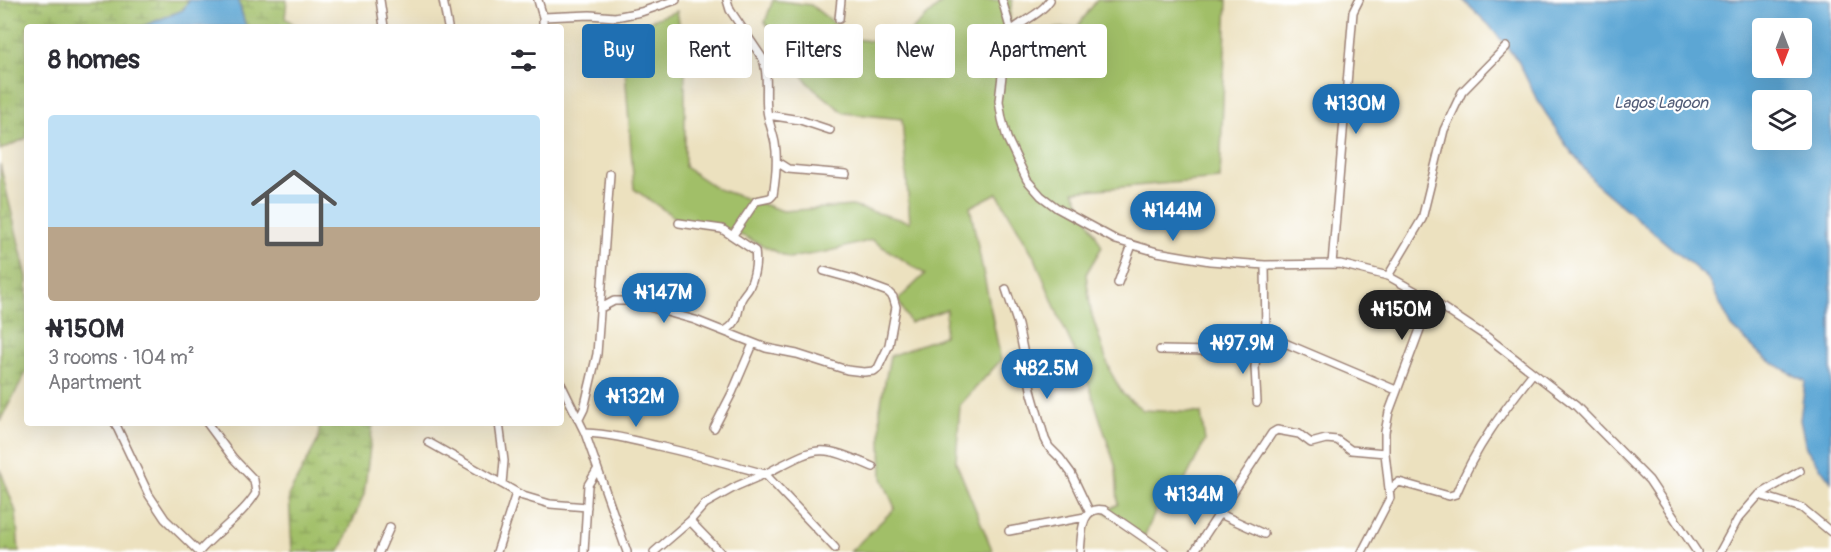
<!DOCTYPE html>
<html lang="en">
<head>
<meta charset="utf-8">
<style>
	:root { --surface:#fff; --page:#f7f7f7; --text:#2b2b33; --muted:#7c7c81; --accent:#1f6fb2 }
	body { margin:0; font-family:Pangolin,sans-serif; background:var(--page); color:var(--text); height:100vh; display:flex; flex-direction:column; font-size:22px; white-space:nowrap }
	* { box-sizing:border-box; margin:0 }
	p { font-size:20px; color:var(--muted) }
	.icon { flex:none; width:33px; height:33px; fill:none; stroke:currentColor; stroke-width:2; stroke-linecap:round; stroke-linejoin:round }
	.map { position:relative; flex:1; overflow:hidden }
	.side { position:absolute; left:24px; top:24px; width:540px; height:402px; display:flex; flex-direction:column; background:var(--surface); border-radius:6px; box-shadow:0 6px 24px #0002 }
	.side>* { flex:none }
	.banner { position:absolute; left:582px; top:24px; width:570px; height:54px; display:flex; gap:12px }
	.needle { width:39px; rotate:180deg }
	.fabs { position:absolute; left:1752px; top:18px; display:grid; gap:12px }
	.fabs a { display:grid; place-items:center; width:60px; height:60px; border-radius:6px; background:var(--surface); box-shadow:0 6px 24px #0002; font-size:30px }
	.price { position:absolute; translate:-50% -51px; padding:0 14px; border-radius:21px; background:var(--accent); color:#fff; font-size:20px; line-height:39px; filter:drop-shadow(0 2px 3px #0008) }
	.price::after { content:''; position:absolute; left:50%; top:36px; width:18px; height:14px; margin-left:-9px; background:inherit; clip-path:polygon(0 0,100% 0,50% 100%) }
	.price.selected { background:#222; color:#fff }
	ul { padding:0; list-style:none }
	li { display:grid; align-content:center; gap:12px; height:318px; padding:0 24px }
	li span { display:grid; place-items:center; height:186px; border-radius:6px; color:#555 }
	li>.icon { margin-inline-start:auto }
	span .icon { width:108px; height:108px; fill:#fffc; stroke-width:1 }
	li b { font-size:26px }
	h2 { display:flex; justify-content:space-between; align-items:center; height:72px; padding:0 24px; font-size:26px }
	.pill { padding:0 21px; border-radius:6px; background:var(--surface); box-shadow:0 6px 24px #0002; font-size:21px; line-height:54px }
	.pill.selected { background:var(--accent); color:#fff }
	.map>svg:first-child { display:block }
	.grass { fill:#a1bf67; stroke:#766f49; stroke-width:1.5 }
	.wetland { fill:url(#wetland-marsh); stroke:#766f49; stroke-width:1.5 }
	.water { fill:#5ca6d4; stroke:#536280; stroke-width:1.5; fill-rule:evenodd }
	.lines { fill:none; stroke-linecap:round; stroke-linejoin:round }
	.street-casing { stroke:#9b8075; stroke-width:10 }
	.street { stroke:#fff; stroke-width:7 }
	.labels { text-anchor:middle; dominant-baseline:central; stroke-width:4.5; stroke-linejoin:round; paint-order:stroke }
	.water-label { font-size:16px; font-style:italic; fill:#525c77; stroke:#fff }
</style>
</head>
<body>
<div class="map">
<svg width="1831" height="552" viewBox="0 0 1831 552">
	<defs>
		<pattern id="wetland-marsh" width="20" height="14" patternUnits="userSpaceOnUse" patternTransform="scale(1.5)"><rect width="20" height="14" fill="#a1bf67"/><path d="M1 5h8M5 5V1M11 12h8M15 12V8" fill="none" stroke="#859b55"/></pattern>
	</defs>
	<rect width="100%" height="100%" fill="#fff"/>
	<filter id="ink" filterUnits="userSpaceOnUse"><feTurbulence type="fractalNoise" baseFrequency=".0167" numOctaves="2"/><feDisplacementMap in="SourceGraphic" scale="12" xChannelSelector="R" yChannelSelector="G"/><feConvolveMatrix kernelMatrix="1 2 1 2 8 2 1 2 1" color-interpolation-filters="sRGB"/></filter>
	<filter id="wash" filterUnits="userSpaceOnUse"><feTurbulence type="fractalNoise" baseFrequency=".008" numOctaves="4" result="noise"/><feDisplacementMap in="SourceGraphic" scale="24" xChannelSelector="R" yChannelSelector="G"/><feGaussianBlur stdDeviation="1.35" result="paint"/><feColorMatrix in="noise" values="0 0 0 0 0 0 0 0 0 0 0 0 0 0 0 0 0 1.4 0 .05"/><feComposite in="paint" operator="in"/></filter>
	<g filter="url(#wash)">
		<rect width="100%" height="100%" fill="#ece1bf"/>
		<!-- grass -->
		<path class="grass" d="M773,0L811,5L854,39L896,44L945,0H1012L1009,22L1038,30L1077,27L1097,0H1227L1220,179L1074,191L1102,247L1086,274L1091,312L1110,371L1123,394L1143,410L1201,413L1205,441L1176,498L1159,504L1144,537L1105,512L1118,504L1116,468L1086,376L1059,317L1035,258L997,193L970,207L1001,360L960,405L956,462L993,552H850L895,508L882,478L880,408L890,356L944,336L947,309L910,323L898,300L925,274L872,240L826,252L789,258L743,236L677,219L634,189L622,30L677,11L685,58V167L718,189L783,211L852,206L910,222L902,119L844,113L809,84L765,22Z"/>
		<!-- wetland -->
		<path class="wetland" d="M0,0H189L183,10L141,27H27V138L0,150Z
			M238,0H287L285,18L298,27H246Z
			M0,164L27,277V371L0,421Z
			M320,423H373L364,494L340,552H292L289,494L318,440Z
			M0,469L16,512L19,552H0Z"/>
		<!-- water -->
		<path class="water" d="M189,0H238L246,27H141L183,10Z
			M1463,0H1831V482L1806,448L1800,420L1805,381L1764,358L1732,327L1707,278L1595,183L1566,145L1536,98L1518,61L1489,25ZM1762,28H1802V68H1762ZM1762,100H1802V140H1762Z"/>
	</g>
	<g filter="url(#ink)">
		<g class="lines">
			<defs>
				<path id="street" d="M380,0L384,27
					M443,0L448,27
					M538,0L543,17V27
					M727,0L730,10L763,59C769,77 765,92 767,110C768,121 773,132 775,143C778,160 776,177 773,195L770,198L756,201L733,235
					M1002,0L1011,31L1003,67L999,101L1002,119L1007,138L1027,180L1041,196L1057,208L1116,240L1157,252L1210,261L1265,265L1340,264L1388,276L1431,300L1487,337L1576,406L1649,480L1697,552
					M543,17L590,15L615,17L641,12L676,0
					M839,19L841,0
					M1011,31C1025,19 1040,15 1050,0
					M768,115L800,120L830,130
					M777,162L788,169L846,174
					M679,223L722,229L755,251C757,264 755,275 749,288C747,292 743,295 741,300C737,313 739,324 724,331
					M1332,264L1353,12L1359,0
					M1388,276L1422,219L1444,130L1462,92L1506,47
					M1118,283L1132,245
					M1006,289L1018,325L1032,394L1045,439L1049,447L1060,458L1071,473L1089,511
					M601,308L614,301H628L695,320L766,348L797,354L847,370L864,372L874,371L878,368L889,345L896,307L893,297L888,292L853,279L824,271
					M1266,335L1396,390
					M1160,350L1210,351L1260,347L1266,335L1265,265
					M561,384L585,433L627,552
					M1257,402L1255,367L1257,348
					M579,419L584,409L597,354L610,174
					M115,423L149,495L165,519L199,552
					M499,423L504,461L502,484
					M714,428L732,393L753,344
					M585,433C610,434 633,440 658,446C694,454 729,464 765,474C819,446 817,443 873,467
					M428,442L523,496L550,504L587,507
					M1390,489L1399,482L1449,496L1456,494C1475,448 1503,411 1533,373
					M1759,495L1802,508L1831,532
					M1218,513L1264,534
					M690,521L720,552
					M1009,531L1085,517
					M199,552C216,532 243,515 256,493L254,480L233,458L207,423
					M379,552L390,527
					M497,552L516,493
					M584,552L588,485L597,470
					M654,552L690,521L705,504L737,486L765,474L835,548
					M1080,552C1082,535 1080,505 1104,510L1165,552
					M1194,552L1272,433L1277,430L1299,434L1311,443L1326,439L1337,440L1351,450L1385,453
					M1362,552L1390,498L1385,453V432L1389,412L1431,300
					M1720,552L1738,519L1759,495L1800,471"/>
			</defs>
			<!-- street casing -->
			<use href="#street" class="street-casing"/>
			<!-- street -->
			<use href="#street" class="street"/>
		</g>
	</g>
	<g class="labels">
		<!-- water labels -->
		<g class="water-label">
			<text x="1661" y="103">Lagos Lagoon</text>
		</g>
	</g>
</svg>
<div class="fabs">
<a><svg class="needle" viewBox="-14 -14 28 28"><path d="M0-13l5 13h-10z" fill="#e53935"/><path d="M0 13l5-13h-10z" fill="#7c7c81"/></svg></a>
<a><svg class="icon" aria-label="layers" viewBox="0 0 24 24"><path d="M12 4l9 5-9 5-9-5zM3 14l9 5 9-5"/></svg></a>
</div>
<b class="price" style="left:1356px;top:135px">₦130M</b>
<b class="price" style="left:1173px;top:242px">₦144M</b>
<b class="price" style="left:664px;top:324px">₦147M</b>
<b class="price selected" style="left:1402px;top:341px">₦150M</b>
<b class="price" style="left:1243px;top:375px">₦97.9M</b>
<b class="price" style="left:1047px;top:400px">₦82.5M</b>
<b class="price" style="left:636px;top:428px">₦132M</b>
<b class="price" style="left:1195px;top:526px">₦134M</b>
<div class="banner">
<a class="pill selected">Buy</a>
<a class="pill">Rent</a>
<a class="pill">Filters</a>
<a class="pill">New</a>
<a class="pill">Apartment</a>
</div>
<section class="side">
<h2>8 homes<svg class="icon" aria-label="filters" viewBox="0 0 24 24"><path d="M4 7h16M4 17h16"/><circle cx="9" cy="7" r="2"/><circle cx="15" cy="17" r="2"/></svg></h2>
<ul>
<li><span style="background:linear-gradient(#bfe0f5 60%,#b9a48a 0)"><svg class="icon" aria-label="home" viewBox="0 0 24 24"><path d="M3 11l9-7 9 7M6 9v11h12V9"/></svg></span><div><b>₦150M</b><p>3 rooms · 104 m²</p><p>Apartment</p></div></li>
</ul>
</section>
</div>
</body>
</html>
